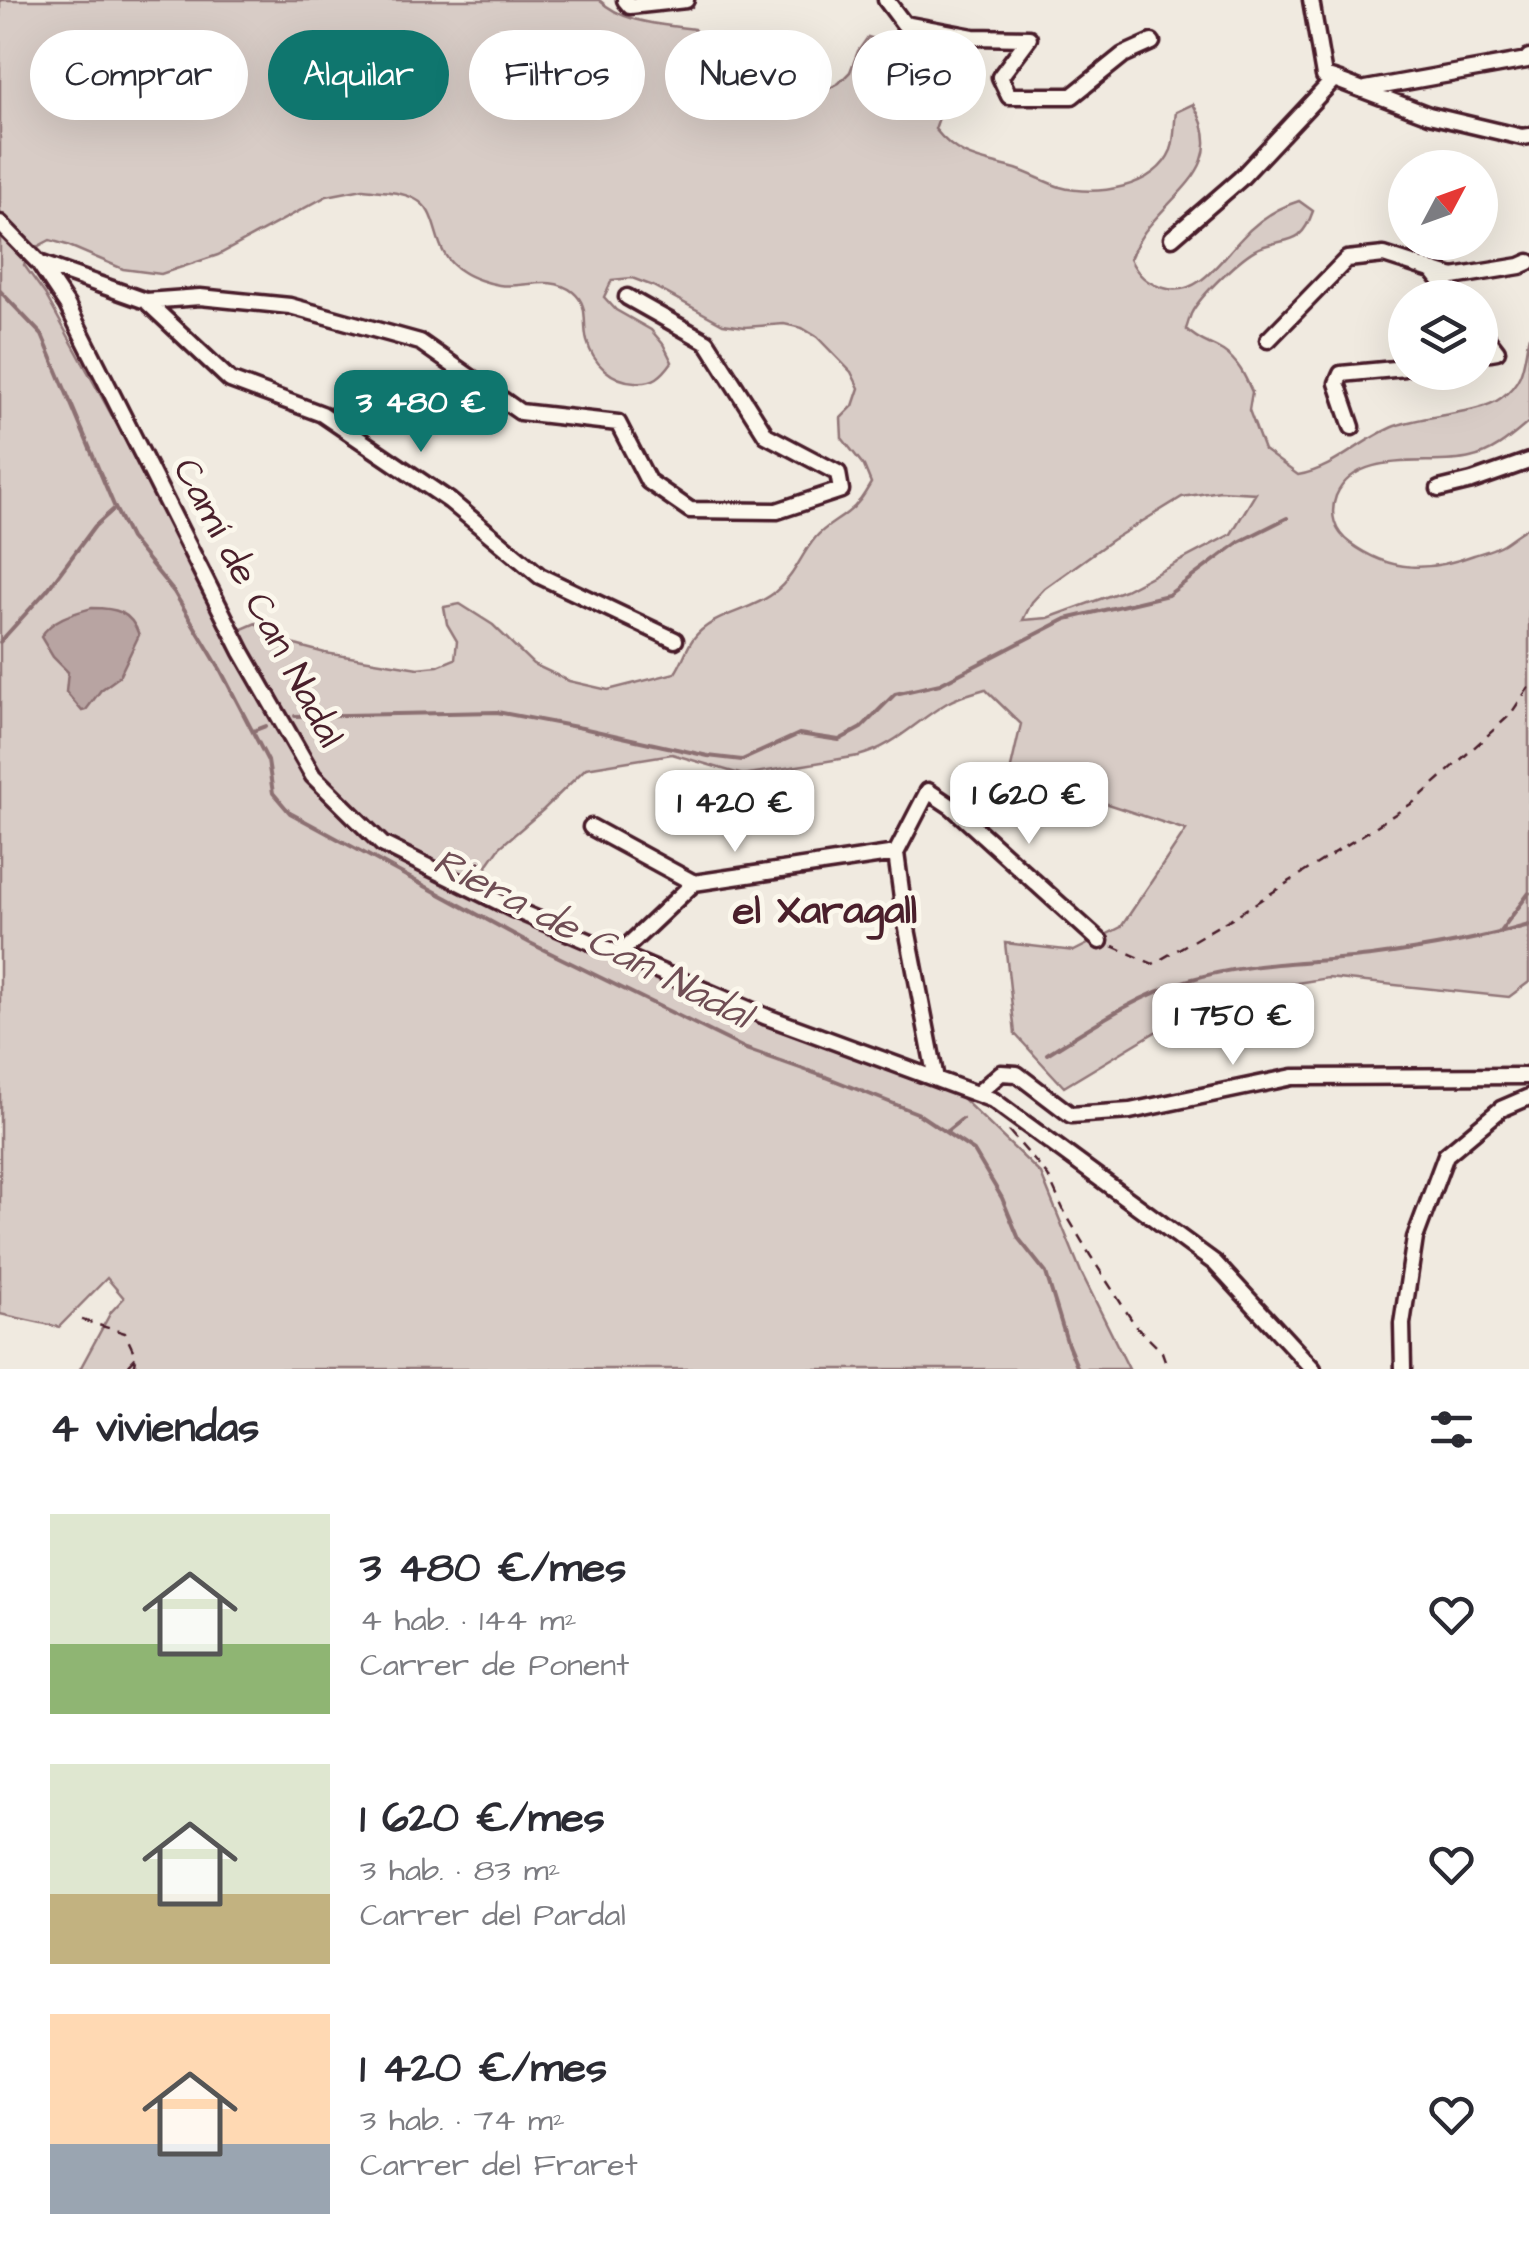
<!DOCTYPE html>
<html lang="es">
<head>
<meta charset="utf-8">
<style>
	:root { --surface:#fff; --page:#f2f2f3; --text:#2b2b33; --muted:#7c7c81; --accent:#0f766e }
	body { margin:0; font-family:"Architects Daughter",sans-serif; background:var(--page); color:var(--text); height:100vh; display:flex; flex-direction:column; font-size:38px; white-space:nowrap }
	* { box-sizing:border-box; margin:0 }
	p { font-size:32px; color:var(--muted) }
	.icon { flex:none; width:55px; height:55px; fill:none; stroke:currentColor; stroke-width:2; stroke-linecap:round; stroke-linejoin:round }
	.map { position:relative; height:1369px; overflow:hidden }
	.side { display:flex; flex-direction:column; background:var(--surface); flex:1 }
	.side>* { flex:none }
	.top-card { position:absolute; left:30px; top:30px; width:1000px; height:90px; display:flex; gap:20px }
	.needle { width:65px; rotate:49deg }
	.buttons { position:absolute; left:1388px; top:150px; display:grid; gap:20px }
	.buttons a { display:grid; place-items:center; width:110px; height:110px; border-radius:50%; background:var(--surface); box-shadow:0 10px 40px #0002; font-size:50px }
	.price { position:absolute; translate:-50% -85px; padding:0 22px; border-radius:20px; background:#fff; color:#222; font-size:32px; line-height:65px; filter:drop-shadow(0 2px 5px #0008) }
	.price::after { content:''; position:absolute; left:50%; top:60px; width:30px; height:22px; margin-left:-15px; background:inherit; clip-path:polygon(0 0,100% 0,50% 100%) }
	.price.active { background:var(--accent); color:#fff }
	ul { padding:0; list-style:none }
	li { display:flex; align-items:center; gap:30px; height:250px; padding:0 50px }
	li span { display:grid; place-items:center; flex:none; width:280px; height:200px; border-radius:0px; color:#555 }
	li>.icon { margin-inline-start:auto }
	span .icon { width:120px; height:120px; fill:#fffc; stroke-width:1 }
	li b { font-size:42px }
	h2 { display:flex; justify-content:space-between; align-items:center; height:120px; padding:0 50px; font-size:42px }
	.tag { padding:0 35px; border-radius:45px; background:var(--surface); box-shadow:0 10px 40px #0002; font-size:35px; line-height:90px }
	.tag.active { background:var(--accent); color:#fff }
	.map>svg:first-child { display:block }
	.green { fill:#d8ccc6; stroke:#917678; stroke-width:2.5; fill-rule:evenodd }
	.water { fill:#b8a4a2; stroke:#8c6f72; stroke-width:2.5 }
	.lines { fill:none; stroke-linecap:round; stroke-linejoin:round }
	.stream { stroke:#8c6f72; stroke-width:4 }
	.minor-casing { stroke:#4a1f2b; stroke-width:21 }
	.path { stroke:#4a1f2b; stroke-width:2.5; stroke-dasharray:10 8; stroke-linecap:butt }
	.minor { stroke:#fbf7ec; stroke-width:14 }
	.labels { text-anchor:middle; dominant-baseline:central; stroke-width:10; stroke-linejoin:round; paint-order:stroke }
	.street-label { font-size:38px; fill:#4a1f2b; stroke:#fbf7ec }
	.neighbourhood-label { font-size:40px; font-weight:bold; fill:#4a1f2b; stroke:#fbf7ec }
	.water-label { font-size:40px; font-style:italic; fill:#704e55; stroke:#fbf7ec }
</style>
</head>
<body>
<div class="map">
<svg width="1529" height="1369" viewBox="0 0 1529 1369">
	<rect width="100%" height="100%" fill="#f0eae0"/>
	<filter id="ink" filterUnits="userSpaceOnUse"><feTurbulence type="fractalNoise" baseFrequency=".01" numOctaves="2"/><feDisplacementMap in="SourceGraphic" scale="20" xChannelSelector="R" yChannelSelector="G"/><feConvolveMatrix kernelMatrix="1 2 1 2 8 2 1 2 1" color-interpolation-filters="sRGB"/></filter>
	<g filter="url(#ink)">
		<!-- green -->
		<path class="green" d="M0,0H599C625,24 660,24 694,29L703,45L728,70L747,77L822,92L839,83L850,72L858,51L868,37L885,42L919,59L957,62L961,81L941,112L935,129C960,160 981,159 1016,169C1031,174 1045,182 1060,187C1095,197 1155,188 1171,150C1175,139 1174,124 1176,112L1193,104C1227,161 1183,185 1150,225C1141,235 1135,247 1130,259C1138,275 1146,283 1164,288C1197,298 1221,260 1240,240C1256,222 1276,208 1299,201L1313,211C1300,248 1288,236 1259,248C1242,255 1199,297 1191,314C1189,319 1188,324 1186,329C1201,343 1208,342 1223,351C1238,361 1245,376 1252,392L1249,410L1264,450L1298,475C1335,469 1361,439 1395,426C1423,415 1480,414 1501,398C1526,379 1523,362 1529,335V422C1511,437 1494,453 1470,458C1430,468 1357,447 1336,496C1329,515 1335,532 1350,543C1391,573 1429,572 1474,555C1484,552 1495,549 1503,544C1512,538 1519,532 1529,527V982L1509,997L1328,978L1215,996L1064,1087L1015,1034L1005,943L1074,951L1121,927L1186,830L1010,772L1021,724L985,689C972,693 959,696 947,703C916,721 894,747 858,756L743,775L672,754L586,768L543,810L500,847L488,864L483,883L493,901L521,918L782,1031L960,1096L1041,1174L1081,1272L1129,1369H80L111,1312L124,1298L107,1278L59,1327L0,1314ZM363,189C379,191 400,191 415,199C443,213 428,252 463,272C472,278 488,283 499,285C523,289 551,274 573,292C590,306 582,322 587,341C593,364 612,381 635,382C654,384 662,376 672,362L663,344L651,330L616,310L604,297L612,280L632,278L653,286L723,324L745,327L784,324L802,328L817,337L851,372L859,388L853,406L841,418L842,438L864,466L871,483C864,495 858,505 847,513C837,521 825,527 816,537C799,557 796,575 774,593C750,612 713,613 693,639C686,649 682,663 675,673L608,690L569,681L533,664L493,625L460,604L444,607L447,624L457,641L455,659L438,666L418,668L325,653L288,643L271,636L256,623L226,636L117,425L45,294L24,265L33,249L50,240L67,245L123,269L161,274L218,255L327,196ZM1220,491L1256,493L1231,534L1125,590L1048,618L1023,620L1032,602L1045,588L1112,540L1182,497Z"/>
		<!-- water -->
		<path class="water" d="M92,608C115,608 131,611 139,635L119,677L101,690L86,710L82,711L66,692L68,672L53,657L41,637C51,619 74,613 92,608Z"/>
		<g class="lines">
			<!-- stream -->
			<path class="stream" d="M0,291L42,335L115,508L130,538L174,592L220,669L268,761L273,793L290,813L530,943L746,1049L826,1077L917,1113L974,1151L1002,1198L1019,1239L1046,1273L1068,1345L1078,1369
				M0,642L48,589L95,526L114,509
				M295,716L497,712L582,728L708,756L742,760L799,734L839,740L861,728L895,694L940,684L1066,619L1168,595L1239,542L1287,518
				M253,731L266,726
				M1499,933L1529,893
				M1047,1054C1092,1026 1136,996 1189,980C1248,962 1310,963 1371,956C1424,949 1477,940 1529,925
				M947,1131L962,1119"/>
			<defs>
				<path id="minor" d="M625,0L630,6L686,0
					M886,0L904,24L973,37L1029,38L1000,77L1009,96H1072L1123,55L1152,42
					M1311,0L1324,76L1340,81
					M1366,89L1527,60L1529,57
					M0,223L39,263L67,305L242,652L313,776L382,844L513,909L767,1017L993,1100L1215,1263L1313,1369
					M1172,238L1240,179L1334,79L1429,115L1522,137L1529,136
					M39,263L146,301L230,380L322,414L450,501L540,576L675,640
					M1433,271L1454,298
					M146,301L200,297L290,306L420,342L520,412L618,423L648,481L690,510L777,511L841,490L838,473L766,435L707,342L627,297
					M1480,329L1497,351L1480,354
					M1268,340L1347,259L1384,255L1453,277L1520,266L1529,262
					M1352,427L1337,383L1341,374L1405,368
					M1439,489L1472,481L1529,461
					M591,827L694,883
					M620,953L694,883L896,853
					M936,1079L904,913L896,853L928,791L952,807L1100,941
					M977,1094L1001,1073L1017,1074L1071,1115L1130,1111L1293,1077L1529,1076
					M1403,1369L1402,1324L1415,1238L1446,1155L1501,1109L1529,1097"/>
			</defs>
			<!-- minor casing -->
			<use href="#minor" class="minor-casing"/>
			<!-- path -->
			<path class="path" d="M1113,946L1153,964L1237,915L1414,802L1510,715L1529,687
				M1009,1131L1048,1176L1064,1211L1090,1255L1135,1325L1162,1352L1168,1369
				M82,1320L125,1333L136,1357L125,1369
				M134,1369L136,1359"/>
			<!-- minor -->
			<use href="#minor" class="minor"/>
		</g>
	</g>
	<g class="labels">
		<!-- street labels -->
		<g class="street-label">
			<text transform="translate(258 603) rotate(62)">Camí de Can Nadal</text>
		</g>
		<!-- neighbourhood labels -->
		<g class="neighbourhood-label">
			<text x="825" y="911">el Xaragall</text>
		</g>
		<!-- water labels -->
		<g class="water-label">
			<text transform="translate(592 939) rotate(27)">Riera de Can Nadal</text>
		</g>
	</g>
</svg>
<div class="buttons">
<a><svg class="needle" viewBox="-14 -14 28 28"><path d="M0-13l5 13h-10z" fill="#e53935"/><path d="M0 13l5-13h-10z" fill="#7c7c81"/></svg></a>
<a><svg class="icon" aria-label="layers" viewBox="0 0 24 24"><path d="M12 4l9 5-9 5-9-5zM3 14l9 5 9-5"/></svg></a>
</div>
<b class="price active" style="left:421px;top:455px">3 480 €</b>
<b class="price" style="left:1029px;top:847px">1 620 €</b>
<b class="price" style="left:735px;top:855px">1 420 €</b>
<b class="price" style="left:1233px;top:1068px">1 750 €</b>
<div class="top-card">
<a class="tag">Comprar</a>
<a class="tag active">Alquilar</a>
<a class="tag">Filtros</a>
<a class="tag">Nuevo</a>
<a class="tag">Piso</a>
</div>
</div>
<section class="side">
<h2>4 viviendas<svg class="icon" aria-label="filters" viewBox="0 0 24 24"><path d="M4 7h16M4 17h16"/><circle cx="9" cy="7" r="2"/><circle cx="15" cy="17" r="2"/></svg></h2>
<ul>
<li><span style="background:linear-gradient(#dfe7d0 65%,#8fb573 0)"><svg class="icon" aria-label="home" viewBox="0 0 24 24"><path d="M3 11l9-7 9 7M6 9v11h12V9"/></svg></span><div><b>3 480 €/mes</b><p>4 hab. · 144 m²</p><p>Carrer de Ponent</p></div><svg class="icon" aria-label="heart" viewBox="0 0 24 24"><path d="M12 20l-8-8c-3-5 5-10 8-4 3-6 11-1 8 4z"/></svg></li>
<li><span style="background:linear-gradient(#dfe7d0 65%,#c2b280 0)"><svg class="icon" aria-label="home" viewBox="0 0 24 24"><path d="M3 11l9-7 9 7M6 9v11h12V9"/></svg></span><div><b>1 620 €/mes</b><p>3 hab. · 83 m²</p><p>Carrer del Pardal</p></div><svg class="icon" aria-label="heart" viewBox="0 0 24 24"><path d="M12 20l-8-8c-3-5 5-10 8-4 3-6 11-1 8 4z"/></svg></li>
<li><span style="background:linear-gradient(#ffd9b3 65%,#9aa5b1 0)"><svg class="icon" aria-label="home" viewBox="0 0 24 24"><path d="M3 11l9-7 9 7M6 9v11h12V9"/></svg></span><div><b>1 420 €/mes</b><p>3 hab. · 74 m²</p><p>Carrer del Fraret</p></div><svg class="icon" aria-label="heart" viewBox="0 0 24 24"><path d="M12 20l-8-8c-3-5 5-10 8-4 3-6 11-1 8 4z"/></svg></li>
</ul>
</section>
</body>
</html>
